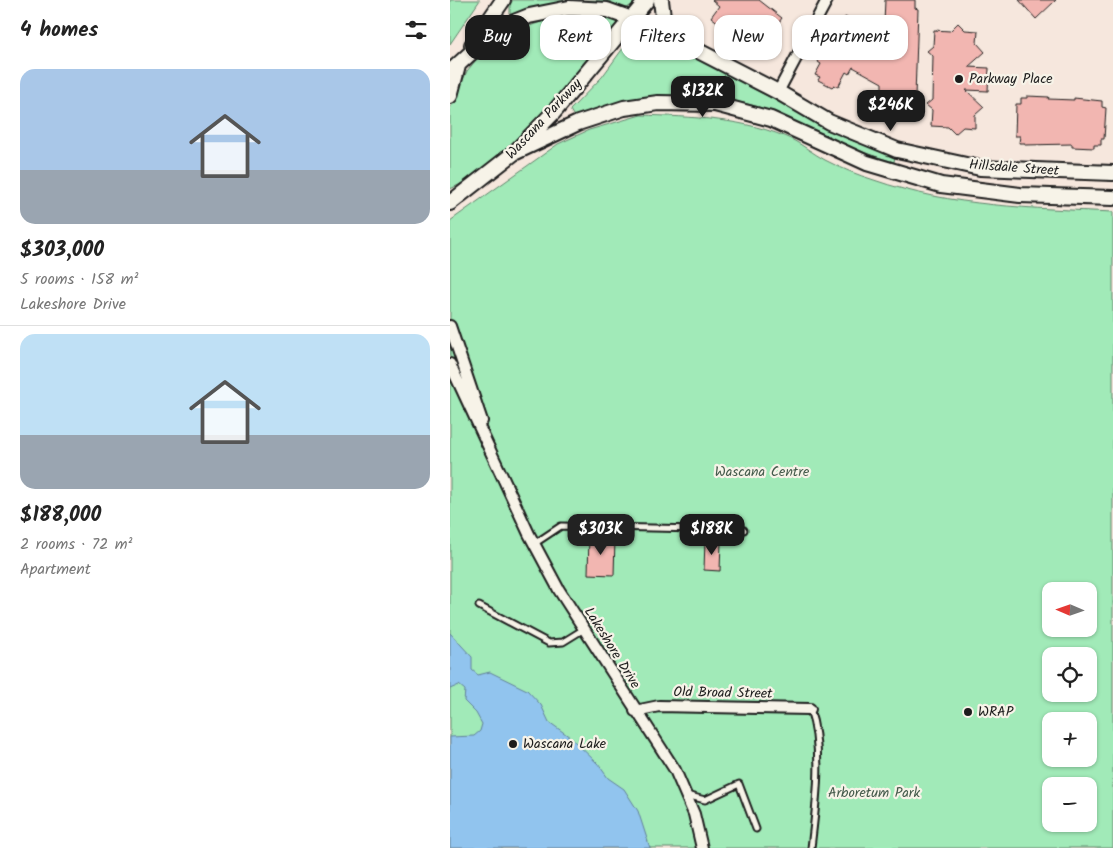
<!DOCTYPE html>
<html lang="en">
<head>
<meta charset="utf-8">
<style>
	:root { --surface:#fff; --page:#f2f2f2; --text:#222; --muted:#767676; --line:#e0e0e0; --accent:#1c1c1c }
	body { margin:0; font-family:Kalam,sans-serif; background:var(--page); color:var(--text); height:100vh; display:flex; flex-direction:column; font-size:19px; white-space:nowrap }
	* { box-sizing:border-box; margin:0 }
	p { font-size:16px; color:var(--muted) }
	.icon { flex:none; width:28px; height:28px; fill:none; stroke:currentColor; stroke-width:2; stroke-linecap:round; stroke-linejoin:round }
	.map { position:relative; flex:1; overflow:hidden }
	.sheet { display:flex; flex-direction:column; background:var(--surface); width:450px }
	.sheet>* { flex:none }
	.guide { position:absolute; left:15px; top:15px; width:475px; height:45px; display:flex; gap:10px }
	.needle { width:32px; rotate:272deg }
	.controls { position:absolute; left:592px; top:582px; display:grid; gap:10px }
	.controls a { display:grid; place-items:center; width:55px; height:55px; border-radius:10px; background:var(--surface); box-shadow:0 1px 4px #0004; font-size:25px }
	.price { position:absolute; translate:-50% -42px; padding:0 11px; border-radius:10px; background:var(--accent); color:#fff; font-size:16px; line-height:32px; filter:drop-shadow(0 1px 2px #0008) }
	.price::after { content:''; position:absolute; left:50%; top:30px; width:15px; height:11px; margin-left:-8px; background:inherit; clip-path:polygon(0 0,100% 0,50% 100%) }
	.price.current { background:#222; color:#fff }
	ul { padding:0; list-style:none }
	li { display:grid; align-content:center; gap:10px; height:265px; padding:0 20px }
	li+li { border-top:1px solid var(--line) }
	li span { display:grid; place-items:center; height:155px; border-radius:15px; color:#555 }
	li>.icon { margin-inline-start:auto }
	span .icon { width:90px; height:90px; fill:#fffc; stroke-width:1 }
	li b { font-size:21px }
	h2 { display:flex; justify-content:space-between; align-items:center; height:60px; padding:0 20px; font-size:21px }
	.pill { padding:0 18px; border-radius:15px; background:var(--surface); box-shadow:0 1px 4px #0004; font-size:18px; line-height:45px }
	.pill.current { background:var(--accent); color:#fff }
	main { display:flex; flex:1; min-height:0 }
	.map>svg:first-child { display:block }
	.green { fill:#a1eab8; stroke:#5e836a; fill-rule:evenodd }
	.water { fill:#91c4ee; stroke:#62819a }
	.building { fill:#f2b6b1; stroke:#1c1c1c }
	.lines { fill:none; stroke-linecap:round; stroke-linejoin:round }
	.lane-casing { stroke:#1c1c1c; stroke-width:9 }
	.street-casing { stroke:#1c1c1c; stroke-width:14 }
	.secondary-casing { stroke:#1c1c1c; stroke-width:18 }
	.lane { stroke:#f7f3e8; stroke-width:5 }
	.street { stroke:#f7f3e8; stroke-width:10 }
	.secondary { stroke:#f7f3e8; stroke-width:14 }
	.poi-dot { fill:#1c1c1c; stroke:#f7f3e8; stroke-width:2 }
	.labels { text-anchor:middle; dominant-baseline:central; stroke-width:4.5; stroke-linejoin:round; paint-order:stroke }
	.poi-label { font-size:14px; fill:#1c1c1c; stroke:#f7f3e8; text-anchor:start }
	.street-label { font-size:14px; fill:#1c1c1c; stroke:#f7f3e8 }
	.park-label { font-size:14px; fill:#445a4b; stroke:#f7f3e8 }
</style>
</head>
<body>
<main>
<section class="sheet">
<h2>4 homes<svg class="icon" aria-label="filters" viewBox="0 0 24 24"><path d="M4 7h16M4 17h16"/><circle cx="9" cy="7" r="2"/><circle cx="15" cy="17" r="2"/></svg></h2>
<ul>
<li><span style="background:linear-gradient(#a9c7e8 65%,#9aa5b1 0)"><svg class="icon" aria-label="home" viewBox="0 0 24 24"><path d="M3 11l9-7 9 7M6 9v11h12V9"/></svg></span><div><b>$303,000</b><p>5 rooms · 158 m²</p><p>Lakeshore Drive</p></div></li>
<li><span style="background:linear-gradient(#bfe0f5 65%,#9aa5b1 0)"><svg class="icon" aria-label="home" viewBox="0 0 24 24"><path d="M3 11l9-7 9 7M6 9v11h12V9"/></svg></span><div><b>$188,000</b><p>2 rooms · 72 m²</p><p>Apartment</p></div></li>
</ul>
</section>
<div class="map">
<svg width="663" height="848" viewBox="0 0 663 848">
	<rect width="100%" height="100%" fill="#f6e7dd"/>
	<filter id="ink" filterUnits="userSpaceOnUse"><feTurbulence type="fractalNoise" baseFrequency=".02" numOctaves="2"/><feDisplacementMap in="SourceGraphic" scale="10" xChannelSelector="R" yChannelSelector="G"/><feConvolveMatrix kernelMatrix="1 2 1 2 8 2 1 2 1" color-interpolation-filters="sRGB"/></filter>
	<g filter="url(#ink)">
		<!-- green -->
		<path class="green" d="M0,0H30L0,44Z
			M63,0H189L177,8C132,0 103,2 60,17V4Z
			M135,15L161,18L168,24C131,71 95,116 50,154C35,168 19,181 0,189V109L17,71L35,49L57,34L105,17Z
			M196,32L401,140L445,156L444,162C419,155 396,146 373,136C359,129 346,121 332,115C265,88 191,91 125,118L120,110L152,77L182,36Z
			M191,115C241,117 296,118 343,140C354,146 364,154 375,160C390,168 408,175 424,180C501,207 583,208 663,212V848H0V221L108,144L139,130ZM601,591H639V629H601ZM601,656H639V694H601ZM601,721H639V759H601ZM601,786H639V824H601Z"/>
		<!-- water -->
		<path class="water" d="M0,633L22,657V670L28,675L40,672L77,690L91,705L99,722L120,737L148,764L158,778L174,789L188,811L200,848H0V737L24,736L30,731L32,724L26,713L14,701L15,690L9,685L0,689Z"/>
		<!-- building -->
		<path class="building" d="M262,0H309L332,18L307,52L261,17L269,6Z
			M435,0H465V8L468,9L465,96L462,93L461,117L455,116V119H440V116H434L435,103H432V83L403,67L399,74L396,72L388,87L384,85L382,87L368,80L370,77L365,75L371,64L368,62L385,30L388,32L395,17L416,28L413,35L433,46Z
			M569,0H606L586,19Z
			M508,23L515,30L528,31L527,43L535,52L518,67L539,68L538,91L516,90L534,107L525,115V128L513,127L505,134L498,127L481,126L482,110L476,105L482,100L483,56L477,51L483,46L484,30L500,31Z
			M577,96L599,97L598,99L624,100V98L652,101V107L656,108L654,139H651V145H644V148L622,147V144L575,145V143H569L570,136H565L566,104H571V98H577Z
			M139,536L160,537V539H165L164,575L138,574Z
			M255,540L271,541L270,571L254,570Z"/>
		<g class="lines">
			<defs>
				<path id="lane" d="M84,544L111,526L294,530
					M29,606L99,643L113,642L134,629
					M360,709C374,750 366,805 361,848
					M236,795L255,800L289,784L306,829"/>
				<path id="street" d="M328,92L377,0
					M0,326L32,421
					M0,364L79,534L109,590L225,770L244,814L252,848
					M185,711L209,706L360,709"/>
				<path id="secondary" d="M211,0L213,17L228,37
					M22,45L53,0
					M0,72L36,39L59,24L79,16L119,8L157,10L196,24L328,92L379,122L447,150L530,168L663,173
					M0,96L8,66
					M64,153L128,123L174,108L208,103L265,104L321,119L417,163L491,185L570,195L663,198
					M0,203L64,153L104,112L197,0"/>
			</defs>
			<!-- lane casing -->
			<use href="#lane" class="lane-casing"/>
			<!-- street casing -->
			<use href="#street" class="street-casing"/>
			<!-- secondary casing -->
			<use href="#secondary" class="secondary-casing"/>
			<!-- lane -->
			<use href="#lane" class="lane"/>
			<!-- street -->
			<use href="#street" class="street"/>
			<!-- secondary -->
			<use href="#secondary" class="secondary"/>
		</g>
	</g>
	<!-- markers -->
	<g class="poi-dot">
		<circle cx="509" cy="79" r="5"/>
		<circle cx="518" cy="712" r="5"/>
		<circle cx="63" cy="744" r="5"/>
	</g>
	<g class="labels">
		<!-- poi labels -->
		<g class="poi-label">
			<text x="519" y="79">Parkway Place</text>
			<text x="528" y="712">WRAP</text>
			<text x="73" y="744">Wascana Lake</text>
		</g>
		<!-- street labels -->
		<g class="street-label">
			<text transform="translate(94 119) rotate(-47)">Wascana Parkway</text>
			<text transform="translate(564 168) rotate(4)">Hillsdale Street</text>
			<text transform="translate(162 648) rotate(58)">Lakeshore Drive</text>
			<text transform="translate(273 693) rotate(1)">Old Broad Street</text>
		</g>
		<!-- park labels -->
		<g class="park-label">
			<text x="312" y="472">Wascana Centre</text>
			<text x="424" y="793">Arboretum Park</text>
		</g>
	</g>
</svg>
<div class="controls">
<a><svg class="needle" viewBox="-14 -14 28 28"><path d="M0-13l5 13h-10z" fill="#e53935"/><path d="M0 13l5-13h-10z" fill="#767676"/></svg></a>
<a><svg class="icon" aria-label="locate" viewBox="0 0 24 24"><circle cx="12" cy="12" r="6"/><path d="M12 2v4M12 18v4M2 12h4M18 12h4"/></svg></a>
<a>+</a>
<a>−</a>
</div>
<b class="price" style="left:253px;top:118px">$132K</b>
<b class="price" style="left:441px;top:132px">$246K</b>
<b class="price current" style="left:151px;top:556px">$303K</b>
<b class="price" style="left:262px;top:556px">$188K</b>
<div class="guide">
<a class="pill current">Buy</a>
<a class="pill">Rent</a>
<a class="pill">Filters</a>
<a class="pill">New</a>
<a class="pill">Apartment</a>
</div>
</div>
</main>
</body>
</html>
